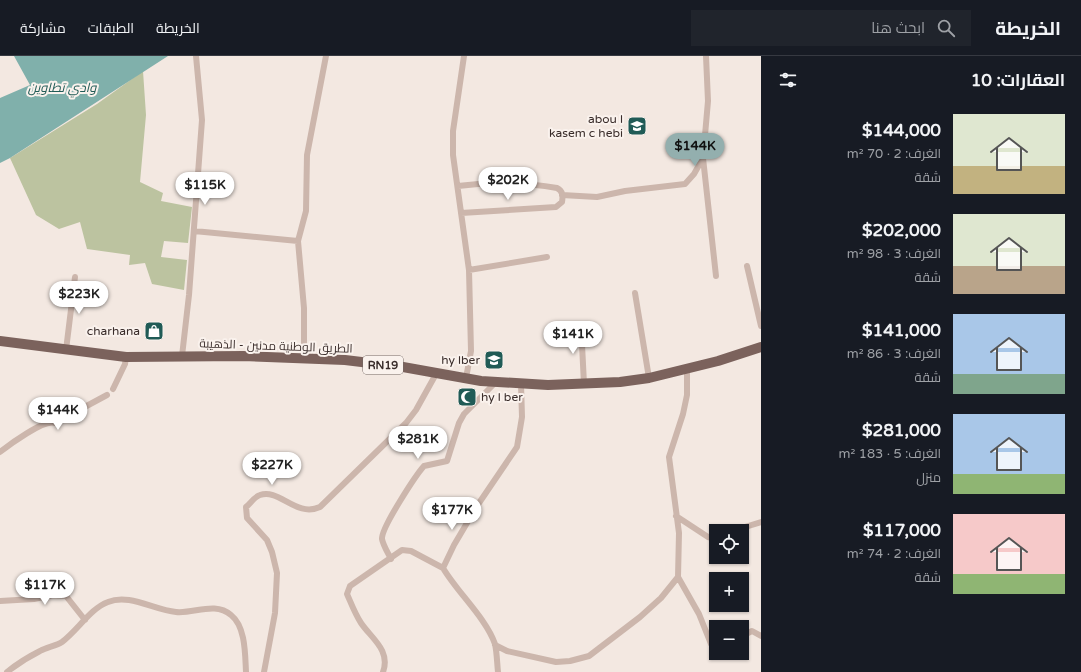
<!DOCTYPE html>
<html lang="ar">
<head>
<meta charset="utf-8">
<style>
	:root { --surface:#171b24; --page:#20242c; --text:#f1f3f6; --muted:#9ea1a6; --line:#363941; --accent:#93afae }
	body { margin:0; font-family:"Varela Round",Cairo,sans-serif; background:var(--page); color:var(--text); direction:rtl; height:100vh; display:flex; flex-direction:column; font-size:15px; white-space:nowrap }
	* { box-sizing:border-box; margin:0 }
	p { font-size:13px; color:var(--muted) }
	.icon { flex:none; width:22px; height:22px; fill:none; stroke:currentColor; stroke-width:2; stroke-linecap:round; stroke-linejoin:round }
	.map { position:relative; flex:1; overflow:hidden; direction:ltr }
	.drawer { display:flex; flex-direction:column; background:var(--surface); width:320px }
	.drawer>* { flex:none }
	.fabs { position:absolute; left:709px; top:468px; display:grid; gap:8px }
	.fabs a { display:grid; place-items:center; width:40px; height:40px; border-radius:0px; background:var(--surface); box-shadow:0 1px 3px #0004; font-size:20px }
	.price { position:absolute; translate:-50% -34px; padding:0 9px; border-radius:14px; background:#fff; color:#222; font-size:13px; line-height:26px; filter:drop-shadow(0 1px 2px #0008) }
	.price::after { content:''; position:absolute; left:50%; top:24px; width:12px; height:9px; margin-left:-6px; background:inherit; clip-path:polygon(0 0,100% 0,50% 100%) }
	.price.current { background:var(--accent); color:#111 }
	ul { padding:0; list-style:none }
	li { display:flex; align-items:center; gap:12px; height:100px; padding:0 16px }
	li span { display:grid; place-items:center; flex:none; width:112px; height:80px; border-radius:0px; color:#555 }
	li>.icon { margin-inline-start:auto }
	span .icon { width:48px; height:48px; fill:#fffc; stroke-width:1 }
	li b { font-size:17px }
	h2 { display:flex; justify-content:space-between; align-items:center; height:48px; padding:0 16px; font-size:17px }
	header { display:flex; align-items:center; gap:24px; box-sizing:border-box; height:56px; padding:0 20px; background:var(--surface); border-bottom:1px solid var(--line) }
	header strong { font-size:19px }
	nav { display:flex; gap:22px; margin-inline-start:auto; font-size:14px }
	.search { width:280px; height:36px; background:var(--page); display:flex; align-items:center; gap:10px; box-sizing:border-box; padding:0 14px; border-radius:0px; color:var(--muted); font-size:15px }
	main { display:flex; flex:1; min-height:0 }
	.map>svg:first-child { display:block }
	.green { fill:#bcc3a0 }
	.water { fill:#80b0ab }
	.lines { fill:none; stroke-linecap:round; stroke-linejoin:round }
	.street { stroke:#ccb6ac; stroke-width:6 }
	.primary { stroke:#7b625c; stroke-width:10 }
	.labels { text-anchor:middle; dominant-baseline:central; stroke-width:4; stroke-linejoin:round; paint-order:stroke }
	.shield { fill:#faf2ed; stroke:#746865; stroke-width:1 }
	.shield-label { font-size:11px; font-weight:bold; fill:#3a2d2b }
	.poi-label { font-size:12px; fill:#3a2d2b; stroke:#faf2ed; text-anchor:end }
	.street-label { font-size:12px; fill:#3a2d2b; stroke:#faf2ed }
	.water-label { font-size:13px; font-style:italic; fill:#205b56; stroke:#faf2ed }
</style>
</head>
<body>
<header>
<strong>الخريطة</strong>
<div class="search"><svg class="icon" aria-label="search" viewBox="0 0 24 24"><circle cx="10" cy="10" r="6"/><path d="M15 15l6 6"/></svg>ابحث هنا</div>
<nav><a>الخريطة</a><a>الطبقات</a><a>مشاركة</a></nav>
</header>
<main>
<section class="drawer">
<h2>العقارات: 10<svg class="icon" aria-label="filters" viewBox="0 0 24 24"><path d="M4 7h16M4 17h16"/><circle cx="9" cy="7" r="2"/><circle cx="15" cy="17" r="2"/></svg></h2>
<ul>
<li><span style="background:linear-gradient(#dfe7d0 65%,#c2b280 0)"><svg class="icon" aria-label="home" viewBox="0 0 24 24"><path d="M3 11l9-7 9 7M6 9v11h12V9"/></svg></span><div><b>$144,000</b><p>الغرف: 2 · 70 m²</p><p>شقة</p></div></li>
<li><span style="background:linear-gradient(#dfe7d0 65%,#b9a48a 0)"><svg class="icon" aria-label="home" viewBox="0 0 24 24"><path d="M3 11l9-7 9 7M6 9v11h12V9"/></svg></span><div><b>$202,000</b><p>الغرف: 3 · 98 m²</p><p>شقة</p></div></li>
<li><span style="background:linear-gradient(#a9c7e8 75%,#7fa58c 0)"><svg class="icon" aria-label="home" viewBox="0 0 24 24"><path d="M3 11l9-7 9 7M6 9v11h12V9"/></svg></span><div><b>$141,000</b><p>الغرف: 3 · 86 m²</p><p>شقة</p></div></li>
<li><span style="background:linear-gradient(#a9c7e8 75%,#8fb573 0)"><svg class="icon" aria-label="home" viewBox="0 0 24 24"><path d="M3 11l9-7 9 7M6 9v11h12V9"/></svg></span><div><b>$281,000</b><p>الغرف: 5 · 183 m²</p><p>منزل</p></div></li>
<li><span style="background:linear-gradient(#f6c9c9 75%,#8fb573 0)"><svg class="icon" aria-label="home" viewBox="0 0 24 24"><path d="M3 11l9-7 9 7M6 9v11h12V9"/></svg></span><div><b>$117,000</b><p>الغرف: 2 · 74 m²</p><p>شقة</p></div></li>
</ul>
</section>
<div class="map">
<svg width="761" height="616" viewBox="0 0 761 616">
	<rect width="100%" height="100%" fill="#f3e8e1"/>
	<!-- green -->
	<path class="green" d="M143,15L146,59L140,126L163,137L161,145L192,151L188,187L164,185L161,201L187,204L184,234L152,228L145,207L129,209L130,199L87,193L80,166L59,173L36,159L10,102L97,48Z"/>
	<!-- water -->
	<path class="water" d="M14,0H168L10,102L0,107V42L30,29Z"/>
	<g class="lines">
		<!-- street -->
		<path class="street" d="M464,0L453,75V99L469,214L471,295L466,322
			M706,0L708,45L703,102L716,220
			M458,130C490,126 525,126 557,132C563,135 563,140 562,146L556,151L461,157
			M562,139L597,141L625,135L685,128L694,118L703,102
			M194,175L298,185
			M747,210L761,270
			M469,214L547,201
			M635,237L649,322
			M581,269L584,328
			M66,294L75,221
			M182,300L189,239L202,64L196,0
			M304,302V252L298,185L306,155L307,99L326,0
			M113,333L125,308L126,301
			M0,396C9,389 44,363 55,367L107,339
			M676,460L708,481L716,483
			M732,475L761,466
			M391,503C388,497 383,489 382,483C381,472 416,419 424,410L447,405L459,367L464,358L495,327
			M678,521L699,558L711,588L716,592
			M0,545L34,543L53,539L66,540L85,564
			M742,580L752,575L761,580
			M495,589L507,595L556,606L570,605L589,600L640,561L661,542L678,521L679,477L669,401L683,358L687,339V313
			M7,616C17,608 28,601 40,595C47,591 56,590 62,586C77,575 91,552 108,546C129,537 154,554 176,556C194,558 215,545 231,559C246,571 245,599 246,616
			M264,616L275,557L277,517L272,496L267,484L247,462L246,451C250,448 254,441 260,439C279,432 296,462 320,451L406,367L416,354L436,318
			M383,616C391,594 371,582 361,567C355,558 351,547 347,538L350,530L402,494L411,495L443,512
			M498,616C497,607 497,597 495,588C486,562 457,536 443,512L454,489L477,450L517,391L522,361L521,328"/>
		<!-- primary -->
		<path class="primary" d="M0,285L126,301L243,300L345,304L403,311L481,325L548,329L620,326L649,322L718,305L761,291"/>
	</g>
	<!-- icons -->
	<defs>
		<symbol id="university-square" viewBox="-11 -11 22 22"><rect x="-9" y="-9" width="18" height="18" rx="4" fill="#205b56" stroke="#faf2ed"/><path d="M0-5L7-2L0 1L-7-2ZM-4 1L0 2.5L4 1V4Q0 6-4 4Z" fill="#fff"/></symbol>
		<symbol id="shop-square" viewBox="-11 -11 22 22"><rect x="-9" y="-9" width="18" height="18" rx="4" fill="#205b56" stroke="#faf2ed"/><path d="M-5-2.5h2.3a2.7 3.5 0 0 1 5.4 0H5L5.5 6h-11ZM-1.5-2.5h3a1.5 2.3 0 0 0-3 0Z" fill="#fff"/></symbol>
		<symbol id="school-square" viewBox="-11 -11 22 22"><rect x="-9" y="-9" width="18" height="18" rx="4" fill="#205b56" stroke="#faf2ed"/><path d="M0-5L7-2L0 1L-7-2ZM-4 1L0 2.5L4 1V4Q0 6-4 4Z" fill="#fff"/></symbol>
		<symbol id="mosque-square" viewBox="-11 -11 22 22"><rect x="-9" y="-9" width="18" height="18" rx="4" fill="#205b56" stroke="#faf2ed"/><path d="M3.5-4.9A6 6 0 1 0 3.5 4.9A5 5 0 1 1 3.5-4.9Z" fill="#fff"/></symbol>
	</defs>
	<g fill-rule="evenodd">
		<use href="#university-square" x="626" y="59" width="22" height="22"/>
		<use href="#shop-square" x="143" y="264" width="22" height="22"/>
		<use href="#school-square" x="483" y="293" width="22" height="22"/>
		<use href="#mosque-square" x="456" y="330" width="22" height="22"/>
	</g>
	<g class="labels">
		<!-- shield labels -->
		<rect class="shield" x="363" y="300" width="40" height="18" rx="3"/>
		<g class="shield-label">
			<text x="383" y="309">RN19</text>
		</g>
		<!-- poi labels -->
		<g class="poi-label">
			<text x="623" y="63">abou l<tspan x="623" dy="14">kasem c hebi</tspan></text>
			<text x="140" y="275">charhana</text>
			<text x="480" y="304">hy lber</text>
			<text x="481" y="341" text-anchor="start">hy l ber</text>
		</g>
		<!-- street labels -->
		<g class="street-label">
			<text transform="translate(276 290) rotate(2)">الطريق الوطنية مدنين - الذهيبة</text>
		</g>
		<!-- water labels -->
		<g class="water-label">
			<text x="62" y="32">وادي تطاوين</text>
		</g>
	</g>
</svg>
<div class="fabs">
<a><svg class="icon" aria-label="locate" viewBox="0 0 24 24"><circle cx="12" cy="12" r="6"/><path d="M12 2v4M12 18v4M2 12h4M18 12h4"/></svg></a>
<a>+</a>
<a>−</a>
</div>
<b class="price current" style="left:695px;top:111px">$144K</b>
<b class="price" style="left:508px;top:145px">$202K</b>
<b class="price" style="left:205px;top:150px">$115K</b>
<b class="price" style="left:79px;top:259px">$223K</b>
<b class="price" style="left:573px;top:299px">$141K</b>
<b class="price" style="left:58px;top:375px">$144K</b>
<b class="price" style="left:418px;top:404px">$281K</b>
<b class="price" style="left:272px;top:430px">$227K</b>
<b class="price" style="left:452px;top:475px">$177K</b>
<b class="price" style="left:45px;top:550px">$117K</b>
</div>
</main>
</body>
</html>
